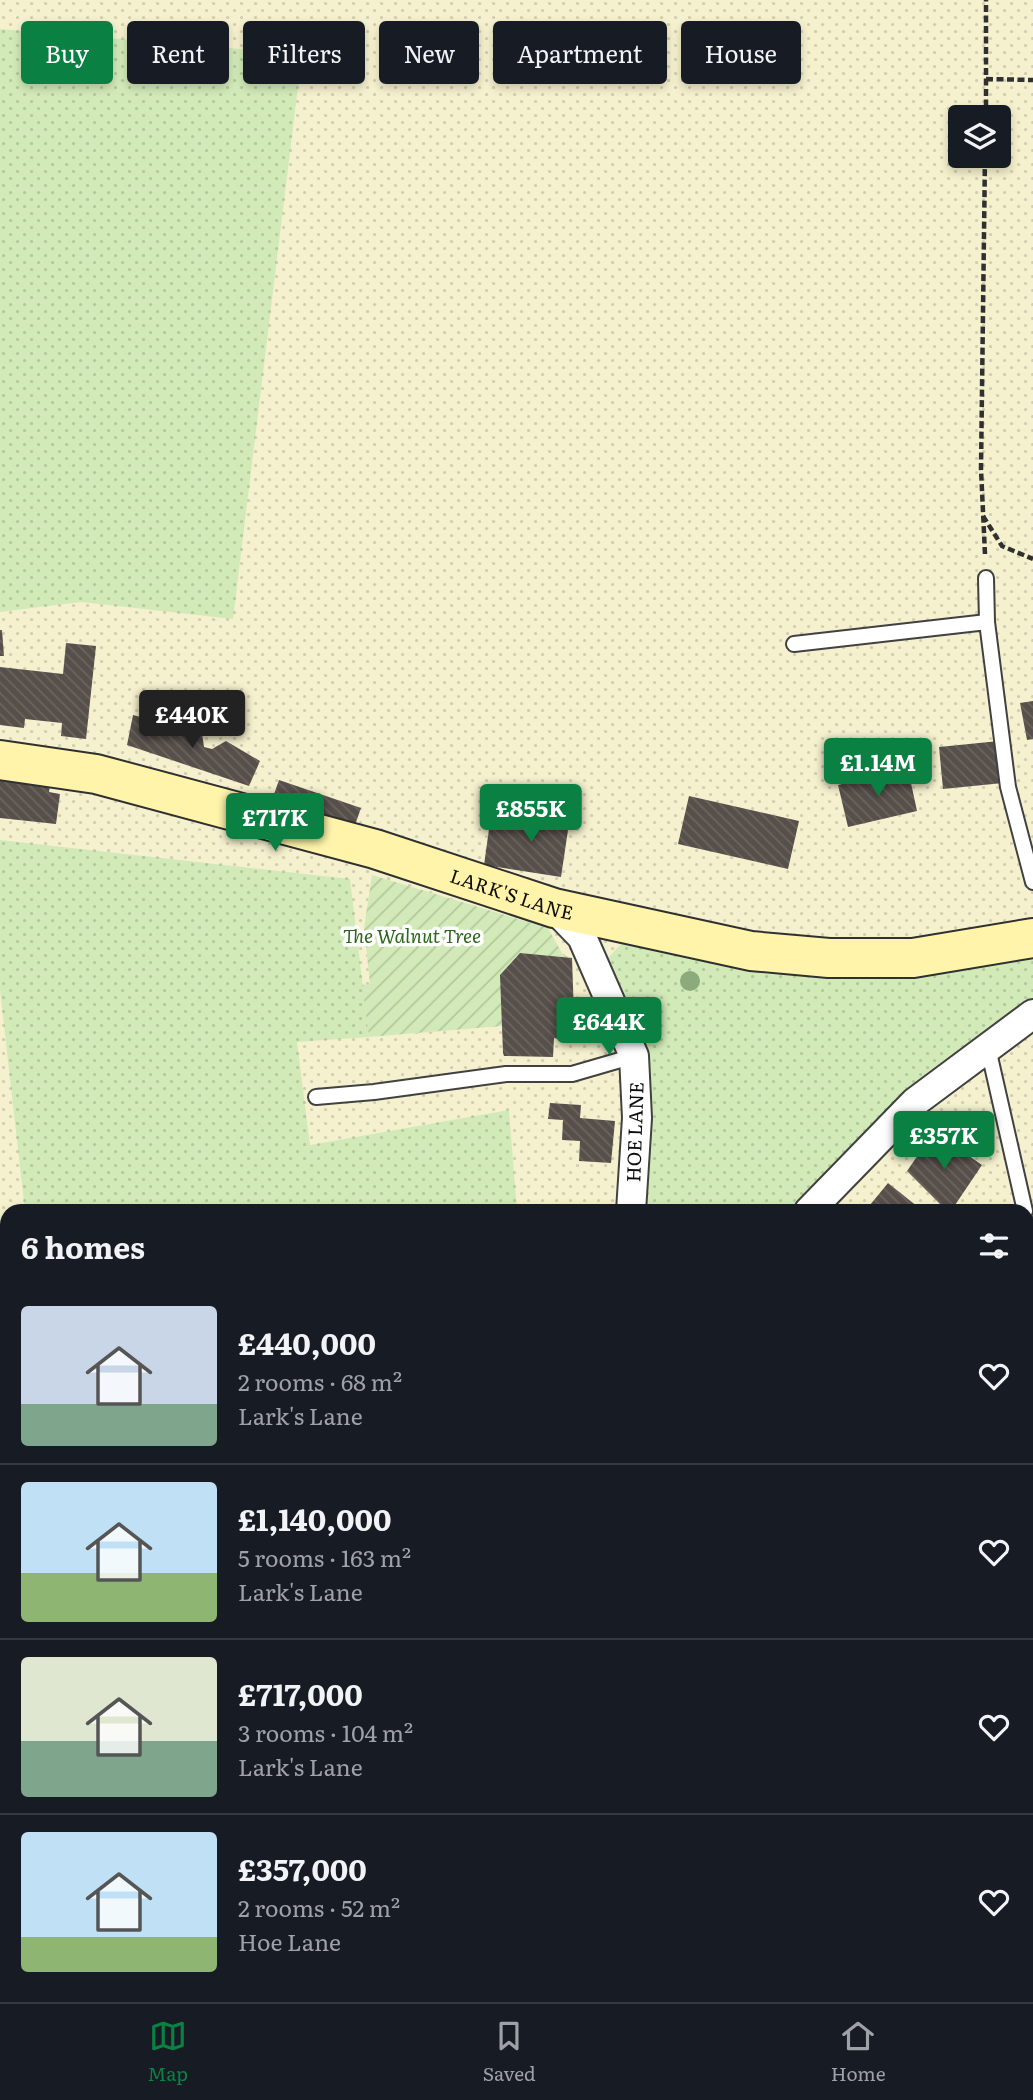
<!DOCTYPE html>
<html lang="en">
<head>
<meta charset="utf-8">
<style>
	:root { --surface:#171b24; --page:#20242c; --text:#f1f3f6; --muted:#9ea1a6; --line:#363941; --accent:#0b8043 }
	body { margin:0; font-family:Literata,serif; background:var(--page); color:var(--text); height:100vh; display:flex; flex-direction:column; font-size:26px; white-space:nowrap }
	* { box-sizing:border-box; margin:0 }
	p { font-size:23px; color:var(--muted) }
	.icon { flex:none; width:38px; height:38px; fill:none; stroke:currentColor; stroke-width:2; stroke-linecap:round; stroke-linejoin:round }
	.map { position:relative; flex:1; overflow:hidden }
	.sheet { position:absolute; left:0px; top:1204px; width:1034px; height:798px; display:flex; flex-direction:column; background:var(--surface); border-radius:21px 21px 0 0; box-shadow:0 4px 10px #0003 }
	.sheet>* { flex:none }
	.guide { position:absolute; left:21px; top:21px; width:992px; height:63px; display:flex; gap:14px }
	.controls { position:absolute; left:948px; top:105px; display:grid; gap:14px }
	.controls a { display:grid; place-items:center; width:63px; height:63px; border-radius:7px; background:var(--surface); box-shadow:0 4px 10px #0003; font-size:35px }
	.price { position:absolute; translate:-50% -60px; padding:0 16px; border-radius:7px; background:var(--accent); color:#fff; font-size:23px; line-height:46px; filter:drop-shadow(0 2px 4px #0008) }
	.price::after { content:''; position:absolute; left:50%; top:42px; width:21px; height:16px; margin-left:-10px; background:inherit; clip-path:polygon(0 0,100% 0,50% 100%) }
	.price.selected { background:#222; color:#fff }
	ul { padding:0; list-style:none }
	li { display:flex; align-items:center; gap:21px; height:175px; padding:0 21px }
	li+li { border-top:2px solid var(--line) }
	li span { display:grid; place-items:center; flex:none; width:196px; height:140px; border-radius:7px; color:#555 }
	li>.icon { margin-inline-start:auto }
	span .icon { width:84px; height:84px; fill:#fffc; stroke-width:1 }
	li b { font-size:30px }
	h2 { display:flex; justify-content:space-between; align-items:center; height:84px; padding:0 21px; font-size:30px }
	.tag { padding:0 24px; border-radius:7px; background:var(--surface); box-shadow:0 4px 10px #0003; font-size:24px; line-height:63px }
	.tag.selected { background:var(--accent); color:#fff }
	.dock { display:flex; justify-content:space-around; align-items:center; height:98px; border-top:2px solid var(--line); background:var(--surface); font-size:19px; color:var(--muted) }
	.dock a { display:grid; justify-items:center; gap:4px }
	.dock .selected { color:var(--accent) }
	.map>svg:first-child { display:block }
	.farmland { fill:url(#farmland-dots); fill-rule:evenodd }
	.grass { fill:url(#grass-dots) }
	.garden { fill:url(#garden-furrows) }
	.building { fill:url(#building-back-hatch) }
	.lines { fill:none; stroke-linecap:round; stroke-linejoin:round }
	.lane-casing { stroke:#414141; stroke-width:18 }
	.street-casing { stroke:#414141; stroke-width:32 }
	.secondary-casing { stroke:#303030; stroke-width:42 }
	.path { stroke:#303030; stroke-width:4.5; stroke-dasharray:7 3.5; stroke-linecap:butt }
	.lane { stroke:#fff; stroke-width:14 }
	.street { stroke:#fff; stroke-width:28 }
	.secondary { stroke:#fff4aa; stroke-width:38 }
	.tree { fill:#8caa7c }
	.labels { text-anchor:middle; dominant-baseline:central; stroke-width:7; stroke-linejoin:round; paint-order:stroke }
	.street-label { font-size:19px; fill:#0e0e0e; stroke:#fff }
	.park-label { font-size:19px; font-style:italic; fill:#2d671d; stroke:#fff }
</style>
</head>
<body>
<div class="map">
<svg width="1033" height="2002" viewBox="0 0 1033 2002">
	<defs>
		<pattern id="farmland-dots" width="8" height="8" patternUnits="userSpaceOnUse" patternTransform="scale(1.75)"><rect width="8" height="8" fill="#f5f1ce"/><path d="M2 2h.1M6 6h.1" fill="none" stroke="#d1cdb0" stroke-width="1.8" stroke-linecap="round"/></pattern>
		<pattern id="grass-dots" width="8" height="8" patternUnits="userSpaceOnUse" patternTransform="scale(1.75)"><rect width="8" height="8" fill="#d2eab8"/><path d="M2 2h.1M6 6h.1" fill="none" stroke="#b3c89d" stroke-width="1.8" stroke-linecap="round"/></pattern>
		<pattern id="garden-furrows" width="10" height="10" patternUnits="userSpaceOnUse" patternTransform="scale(1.75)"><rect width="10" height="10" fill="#d2eab8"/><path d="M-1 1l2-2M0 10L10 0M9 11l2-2" fill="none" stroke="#b3c89d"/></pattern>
		<pattern id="building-back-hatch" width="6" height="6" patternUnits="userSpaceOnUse" patternTransform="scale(1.75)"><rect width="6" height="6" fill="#574f4a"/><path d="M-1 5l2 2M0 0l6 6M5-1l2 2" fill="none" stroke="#6a6460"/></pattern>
	</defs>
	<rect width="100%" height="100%" fill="#fffcef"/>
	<!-- farmland -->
	<path class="farmland" d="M0,0H1033V2002H0ZM961,117H999V156H961ZM7,1211H1027V1995H7Z"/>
	<!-- grass -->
	<path class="grass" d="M0,29L302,54L233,619L81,602L0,612Z
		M0,840L350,879L369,1037L297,1042L310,1145L509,1110L517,1211H25L0,990Z
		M623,942L1033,956V999L834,1163L791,1211H645L647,1188V1053L605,961Z"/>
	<!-- garden -->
	<path class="garden" d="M372,875L548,928L563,955L572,958L520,953L502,1026L369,1037L362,985L370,984L364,928Z"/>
	<!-- building -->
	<path class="building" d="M0,630H2L4,656H0Z
		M66,643L96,646L86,739L61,736L62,723L25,719L24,728L0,725V667L63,674Z
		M1033,701V739L1027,740L1020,703Z
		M133,715L202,733L204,747L212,749L226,741L260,761L249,786L127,745Z
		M999,741L1003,783L943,789L939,747Z
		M908,769L917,811L848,827L838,785Z
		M0,774L51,779L49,792L60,794L56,824L0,818Z
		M279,780L361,808L355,825L273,797Z
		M689,796L799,821L788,869L678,844Z
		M539,805L571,810L561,877L484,865L490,822L536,829Z
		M520,953L572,958L575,1043L554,1038L553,1057L504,1056L503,1053L500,975Z
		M550,1103L581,1105L580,1118L615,1121L611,1163L579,1161L580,1141L562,1140L563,1120L548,1119Z
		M934,1132L982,1165L951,1211H947L907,1171Z
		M888,1183L918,1207L914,1211H865Z"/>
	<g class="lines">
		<defs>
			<path id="lane" d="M986,578L987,622L1008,787L1033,882
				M794,644L987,622
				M988,1048L1025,1211
				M316,1097L374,1092L506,1074H572L634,1056
				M1027,1223L1033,1248"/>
			<path id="street" d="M554,908L582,937L634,1056L637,1118L631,1211
				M809,1211L915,1102L1033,1014
				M519,1995L520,2002"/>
			<g id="secondary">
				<path id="s1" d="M0,760L96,774L375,849L554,908L751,951L829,958H913L1033,938"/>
			</g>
		</defs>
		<!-- lane casing -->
		<use href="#lane" class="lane-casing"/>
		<!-- street casing -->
		<use href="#street" class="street-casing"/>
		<!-- secondary casing -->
		<use href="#secondary" class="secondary-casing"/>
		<!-- path -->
		<path class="path" d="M986,79L1033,80
			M986,117V0
			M983,516L1002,546L1033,559
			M985,554L981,469L985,156"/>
		<!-- lane -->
		<use href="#lane" class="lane"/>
		<!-- street -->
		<use href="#street" class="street"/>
		<!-- secondary -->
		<use href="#secondary" class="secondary"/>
	</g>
	<!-- trees -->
	<circle class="tree" cx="690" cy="981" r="10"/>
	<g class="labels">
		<!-- street labels -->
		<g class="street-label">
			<text stroke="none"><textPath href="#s1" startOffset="530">LARK'S LANE</textPath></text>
			<text transform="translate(634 1132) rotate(-88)">HOE LANE</text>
		</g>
		<!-- park labels -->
		<g class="park-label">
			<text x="412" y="935">The Walnut Tree</text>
		</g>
	</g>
</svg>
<div class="controls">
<a><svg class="icon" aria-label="layers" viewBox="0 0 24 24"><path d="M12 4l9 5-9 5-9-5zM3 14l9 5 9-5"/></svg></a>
</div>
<b class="price selected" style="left:192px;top:750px">£440K</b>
<b class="price" style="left:878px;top:798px">£1.14M</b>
<b class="price" style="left:531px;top:844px">£855K</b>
<b class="price" style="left:275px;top:853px">£717K</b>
<b class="price" style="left:609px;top:1057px">£644K</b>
<b class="price" style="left:944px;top:1171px">£357K</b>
<div class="guide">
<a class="tag selected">Buy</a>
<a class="tag">Rent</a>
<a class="tag">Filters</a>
<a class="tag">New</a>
<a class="tag">Apartment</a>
<a class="tag">House</a>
</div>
<section class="sheet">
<h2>6 homes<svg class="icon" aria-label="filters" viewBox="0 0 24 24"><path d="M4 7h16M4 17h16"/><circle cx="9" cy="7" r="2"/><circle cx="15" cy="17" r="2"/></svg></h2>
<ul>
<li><span style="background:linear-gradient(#c9d6e8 70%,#7fa58c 0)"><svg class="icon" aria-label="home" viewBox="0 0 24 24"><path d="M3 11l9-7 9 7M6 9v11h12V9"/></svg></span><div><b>£440,000</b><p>2 rooms · 68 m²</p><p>Lark's Lane</p></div><svg class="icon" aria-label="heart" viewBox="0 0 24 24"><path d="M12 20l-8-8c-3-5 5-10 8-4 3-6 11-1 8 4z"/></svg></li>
<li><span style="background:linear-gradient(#bfe0f5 65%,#8fb573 0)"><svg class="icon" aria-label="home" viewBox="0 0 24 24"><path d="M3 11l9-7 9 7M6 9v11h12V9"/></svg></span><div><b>£1,140,000</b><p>5 rooms · 163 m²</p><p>Lark's Lane</p></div><svg class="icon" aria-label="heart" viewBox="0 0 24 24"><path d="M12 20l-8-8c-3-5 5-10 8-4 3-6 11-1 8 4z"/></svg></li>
<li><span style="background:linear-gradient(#dfe7d0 60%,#7fa58c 0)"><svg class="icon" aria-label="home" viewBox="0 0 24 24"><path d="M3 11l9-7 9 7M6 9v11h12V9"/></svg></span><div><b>£717,000</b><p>3 rooms · 104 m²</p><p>Lark's Lane</p></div><svg class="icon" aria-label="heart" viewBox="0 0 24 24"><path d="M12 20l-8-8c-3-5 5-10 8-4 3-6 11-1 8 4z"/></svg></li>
<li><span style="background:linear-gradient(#bfe0f5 75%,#8fb573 0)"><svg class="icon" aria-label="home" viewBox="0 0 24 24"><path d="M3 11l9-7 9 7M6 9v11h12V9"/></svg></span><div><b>£357,000</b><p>2 rooms · 52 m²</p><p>Hoe Lane</p></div><svg class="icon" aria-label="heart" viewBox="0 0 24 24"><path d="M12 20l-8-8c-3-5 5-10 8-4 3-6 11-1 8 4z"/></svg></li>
</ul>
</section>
</div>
<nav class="dock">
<a class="selected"><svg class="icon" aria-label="map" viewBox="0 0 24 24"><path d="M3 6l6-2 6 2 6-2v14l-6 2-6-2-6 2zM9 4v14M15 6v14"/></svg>Map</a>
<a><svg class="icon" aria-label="saved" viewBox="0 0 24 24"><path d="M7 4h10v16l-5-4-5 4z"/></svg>Saved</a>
<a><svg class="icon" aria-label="home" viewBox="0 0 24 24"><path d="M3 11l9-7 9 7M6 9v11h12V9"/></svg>Home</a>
</nav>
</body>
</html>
